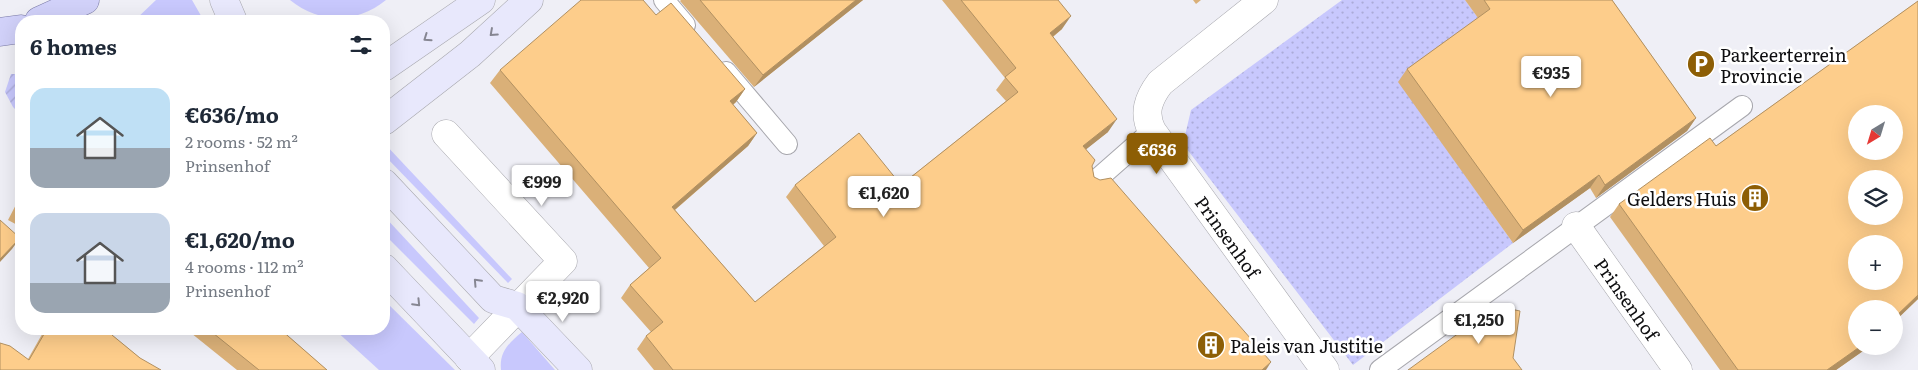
<!DOCTYPE html>
<html lang="en">
<head>
<meta charset="utf-8">
<style>
	:root { --surface:#fff; --page:#f2f2f3; --text:#1f2937; --muted:#747a83; --accent:#8d5e05 }
	body { margin:0; font-family:Literata,serif; background:var(--page); color:var(--text); height:100vh; display:flex; flex-direction:column; font-size:19px; white-space:nowrap }
	* { box-sizing:border-box; margin:0 }
	p { font-size:16px; color:var(--muted) }
	.icon { flex:none; width:28px; height:28px; fill:none; stroke:currentColor; stroke-width:2; stroke-linecap:round; stroke-linejoin:round }
	.map { position:relative; flex:1; overflow:hidden }
	.panel { position:absolute; left:15px; top:15px; width:375px; height:320px; display:flex; flex-direction:column; background:var(--surface); border-radius:20px; box-shadow:0 5px 20px #0002 }
	.panel>* { flex:none }
	.needle { width:32px; rotate:218deg }
	.fabs { position:absolute; left:1848px; top:105px; display:grid; gap:10px }
	.fabs a { display:grid; place-items:center; width:55px; height:55px; border-radius:50%; background:var(--surface); box-shadow:0 5px 20px #0002; font-size:25px }
	.price { position:absolute; translate:-50% -42px; padding:0 11px; border-radius:5px; background:#fff; color:#222; font-size:16px; line-height:32px; filter:drop-shadow(0 1px 2px #0008) }
	.price::after { content:''; position:absolute; left:50%; top:30px; width:15px; height:11px; margin-left:-8px; background:inherit; clip-path:polygon(0 0,100% 0,50% 100%) }
	.price.selected { background:var(--accent); color:#fff }
	ul { padding:0; list-style:none }
	li { display:flex; align-items:center; gap:15px; height:125px; padding:0 15px }
	li span { display:grid; place-items:center; flex:none; width:140px; height:100px; border-radius:15px; color:#555 }
	li>.icon { margin-inline-start:auto }
	span .icon { width:60px; height:60px; fill:#fffc; stroke-width:1 }
	li b { font-size:21px }
	h2 { display:flex; justify-content:space-between; align-items:center; height:60px; padding:0 15px; font-size:21px }
	.map>svg:first-child { display:block }
	.grass { fill:#c8c8fd }
	.park { fill:url(#park-dots) }
	.garden { fill:url(#garden-furrows) }
	.lines { fill:none; stroke-linecap:round; stroke-linejoin:round }
	.lane-casing { stroke:#a7a7ad; stroke-width:22 }
	.street-casing { stroke:#a7a7ad; stroke-width:29 }
	.secondary-casing { stroke:#a7a7ad; stroke-width:29 }
	.primary-casing { stroke:#7979a5; stroke-width:29 }
	.lane { stroke:#fff; stroke-width:20 }
	.street { stroke:#fff; stroke-width:28 }
	.secondary { stroke:#e8e8fc; stroke-width:28 }
	.primary { stroke:#d1d1f9; stroke-width:28 }
	.wall { fill:#dab078 }
	.shaded-wall { fill:#b19061 }
	.building { fill:#fdcd8b; stroke:#b19061; fill-rule:evenodd }
	.oneway { stroke:#868692 }
	.labels { text-anchor:middle; dominant-baseline:central; stroke-width:5; stroke-linejoin:round; paint-order:stroke }
	.poi-label { font-size:18px; fill:#0e0e10; stroke:#fff; text-anchor:start }
	.street-label { font-size:18px; fill:#0e0e10; stroke:#fff }
</style>
</head>
<body>
<div class="map">
<svg width="1918" height="370" viewBox="0 0 1918 370">
	<defs>
		<pattern id="park-dots" width="8" height="8" patternUnits="userSpaceOnUse" patternTransform="scale(1.25)"><rect width="8" height="8" fill="#c8c8fd"/><path d="M2 2h.1M6 6h.1" fill="none" stroke="#ababd8" stroke-width="1.8" stroke-linecap="round"/></pattern>
		<pattern id="garden-furrows" width="10" height="10" patternUnits="userSpaceOnUse" patternTransform="scale(1.25)"><rect width="10" height="10" fill="#c8c8fd"/><path d="M-1 1l2-2M0 10L10 0M9 11l2-2" fill="none" stroke="#ababd8"/></pattern>
	</defs>
	<rect width="100%" height="100%" fill="#efeff6"/>
	<!-- grass -->
	<path class="grass" d="M156,0H192L204,21H134Z
		M290,0H386C356,24 320,24 290,0Z
		M384,143L512,279L508,283L384,155Z
		M384,216L479,318L474,324L384,234Z
		M384,300L455,370H379L334,329H384Z
		M522,332L555,370H501C499,352 509,343 522,332Z"/>
	<!-- park -->
	<path class="park" d="M1342,0H1465L1481,22L1399,82L1513,243L1353,365L1183,144L1191,110Z"/>
	<!-- garden -->
	<path class="garden" d="M11,74H21V115L13,107L5,92Z"/>
	<g class="lines">
		<defs>
			<path id="lane" d="M664,0L685,25
				M726,72L787,144
				M1094,182L1152,131
				M1380,370L1742,106"/>
			<g id="street">
				<path id="s1" d="M1264,0L1160,83C1148,99 1143,113 1152,131L1325,370"/>
				<path d="M446,134L563,261L469,358"/>
				<path id="s2" d="M1576,226L1678,370"/>
			</g>
			<path id="secondary" d="M224,0L233,21
				M384,67L481,0
				M384,121L470,54L529,0
				M384,183L493,299L517,306L578,370
				M384,268L481,370"/>
			<path id="primary" d="M39,21L85,0
				M0,32L21,29"/>
		</defs>
		<!-- lane casing -->
		<use href="#lane" class="lane-casing"/>
		<!-- street casing -->
		<use href="#street" class="street-casing"/>
		<!-- secondary casing -->
		<use href="#secondary" class="secondary-casing"/>
		<!-- primary casing -->
		<use href="#primary" class="primary-casing"/>
		<!-- lane -->
		<use href="#lane" class="lane"/>
		<!-- street -->
		<use href="#street" class="street"/>
		<!-- secondary -->
		<use href="#secondary" class="secondary"/>
		<!-- primary -->
		<use href="#primary" class="primary"/>
	</g>
	<!-- wall -->
	<path class="wall" d="M681,0H863L754,87L680,1Z
		M942,0H1058L1062,29L1053,37L1108,132L1086,149L1092,166L1094,177L1266,370H654L637,349L646,336L651,332L621,298L630,285L649,268L490,83L500,70L656,15L745,89L736,102L733,105L757,133L748,146L675,210L755,302L824,246L786,197L795,185H901L1006,101L996,90L1005,78Z
		M1193,0H1201L1196,4Z
		M1465,0H1612L1696,118L1687,131L1596,198L1590,188L1513,243L1398,82L1407,69L1478,18Z
		M1918,1V299L1894,322L1856,346H1868L1863,351L1836,370H1720L1610,217L1619,204L1716,146Z
		M21,195V227L8,220Z
		M45,329H107L112,335L140,358L0,370L28,359Z
		M186,329H280L327,370H237Z"/>
	<!-- shaded-wall -->
	<path class="shaded-wall" d="M856,0H863L754,87L763,75Z
		M1071,16L1062,29L1041,46L1050,33Z
		M745,89L736,102L721,114L730,101Z
		M1696,118L1687,131L1596,198L1605,185Z
		M1117,119L1108,132L1074,159L1083,146Z
		M757,133L748,146L663,220L672,207Z
		M1599,175L1590,188L1513,243L1523,230Z
		M20,238L12,249L0,262V259Z
		M1918,295V299L1894,322V318Z
		M1861,346H1868L1863,351L1836,370H1827Z
		M1271,362L1266,370H1262Z"/>
	<!-- building -->
	<path class="building" d="M581,0H643L656,15L671,3L745,89L730,101L757,133L672,207L755,302L836,237L795,185L859,133L901,185L1018,92L1005,77L1016,68L961,0H1058L1071,16L1050,33L1117,119L1083,146L1095,160L1092,166L1094,177L1100,180L1111,178L1271,362L1262,370H673L646,336L663,322L630,285L661,258L500,70Z
		M700,0H856L763,75Z
		M1484,0H1612L1696,118L1605,185L1599,175L1523,230L1407,69L1490,9Z
		M1918,1V295L1894,318V309H1856V346H1861L1827,370H1738L1619,204L1710,138L1716,146ZM1856,114H1894V151H1856ZM1856,179H1894V216H1856ZM1856,244H1894V281H1856Z
		M21,199V212L16,209Z
		M0,220L20,238L0,259Z
		M1496,306L1520,311L1513,358L1522,370H1408Z
		M47,329H107L114,333L112,335L140,358L161,370H0V343L10,346L29,360Z
		M208,329H280L327,370H259Z"/>
	<!-- one-way arrows -->
	<defs><path id="oneway-chevron" d="M-2-3.5L2.5 0L-2 3.5" fill="none" stroke-width="1.6" stroke-linecap="round" stroke-linejoin="round" transform="scale(1.25)"/></defs>
	<g class="oneway">
		<use href="#oneway-chevron" transform="translate(493 33) rotate(138)"/>
		<use href="#oneway-chevron" transform="translate(427 38) rotate(145)"/>
		<use href="#oneway-chevron" transform="translate(477 282) rotate(-133)"/>
		<use href="#oneway-chevron" transform="translate(417 303) rotate(46)"/>
	</g>
	<!-- icons -->
	<defs>
		<symbol id="parking-disc" viewBox="-11 -11 22 22"><circle r="9.5" fill="#8d5e05" stroke="#fff"/><path d="M-3.5-5.5H1a3.5 3.5 0 0 1 0 7H-1V5.5H-3.5ZM-1-3.4V-.6H.8a1.4 1.4 0 0 0 0-2.8Z" fill="#fff"/></symbol>
		<symbol id="building-disc" viewBox="-11 -11 22 22"><circle r="9.5" fill="#8d5e05" stroke="#fff"/><path d="M-4-6H4V6H1V3H-1V6H-4ZM-2.5-4.3h1.7v1.8h-1.7ZM.8-4.3h1.7v1.8H.8ZM-2.5-1h1.7V.8h-1.7ZM.8-1h1.7V.8H.8Z" fill="#fff"/></symbol>
	</defs>
	<g fill-rule="evenodd">
		<use href="#parking-disc" x="1685" y="48" width="32" height="32"/>
		<use href="#building-disc" x="1739" y="182" width="32" height="32"/>
		<use href="#building-disc" x="1195" y="329" width="32" height="32"/>
	</g>
	<g class="labels">
		<!-- poi labels -->
		<g class="poi-label">
			<text x="1720" y="54">Parkeerterrein<tspan x="1720" dy="21">Provincie</tspan></text>
			<text x="1736" y="198" text-anchor="end">Gelders Huis</text>
			<text x="1230" y="345">Paleis van Justitie</text>
		</g>
		<!-- street labels -->
		<g class="street-label">
			<text stroke="none"><textPath href="#s1" startOffset="315">Prinsenhof</textPath></text>
			<text stroke="none"><textPath href="#s2" startOffset="89">Prinsenhof</textPath></text>
		</g>
	</g>
</svg>
<div class="fabs">
<a><svg class="needle" viewBox="-14 -14 28 28"><path d="M0-13l5 13h-10z" fill="#e53935"/><path d="M0 13l5-13h-10z" fill="#747a83"/></svg></a>
<a><svg class="icon" aria-label="layers" viewBox="0 0 24 24"><path d="M12 4l9 5-9 5-9-5zM3 14l9 5 9-5"/></svg></a>
<a>+</a>
<a>−</a>
</div>
<b class="price" style="left:1551px;top:98px">€935</b>
<b class="price selected" style="left:1157px;top:175px">€636</b>
<b class="price" style="left:542px;top:207px">€999</b>
<b class="price" style="left:884px;top:218px">€1,620</b>
<b class="price" style="left:563px;top:323px">€2,920</b>
<b class="price" style="left:1479px;top:345px">€1,250</b>
<section class="panel">
<h2>6 homes<svg class="icon" aria-label="filters" viewBox="0 0 24 24"><path d="M4 7h16M4 17h16"/><circle cx="9" cy="7" r="2"/><circle cx="15" cy="17" r="2"/></svg></h2>
<ul>
<li><span style="background:linear-gradient(#bfe0f5 60%,#9aa5b1 0)"><svg class="icon" aria-label="home" viewBox="0 0 24 24"><path d="M3 11l9-7 9 7M6 9v11h12V9"/></svg></span><div><b>€636/mo</b><p>2 rooms · 52 m²</p><p>Prinsenhof</p></div></li>
<li><span style="background:linear-gradient(#c9d6e8 70%,#9aa5b1 0)"><svg class="icon" aria-label="home" viewBox="0 0 24 24"><path d="M3 11l9-7 9 7M6 9v11h12V9"/></svg></span><div><b>€1,620/mo</b><p>4 rooms · 112 m²</p><p>Prinsenhof</p></div></li>
</ul>
</section>
</div>
</body>
</html>
